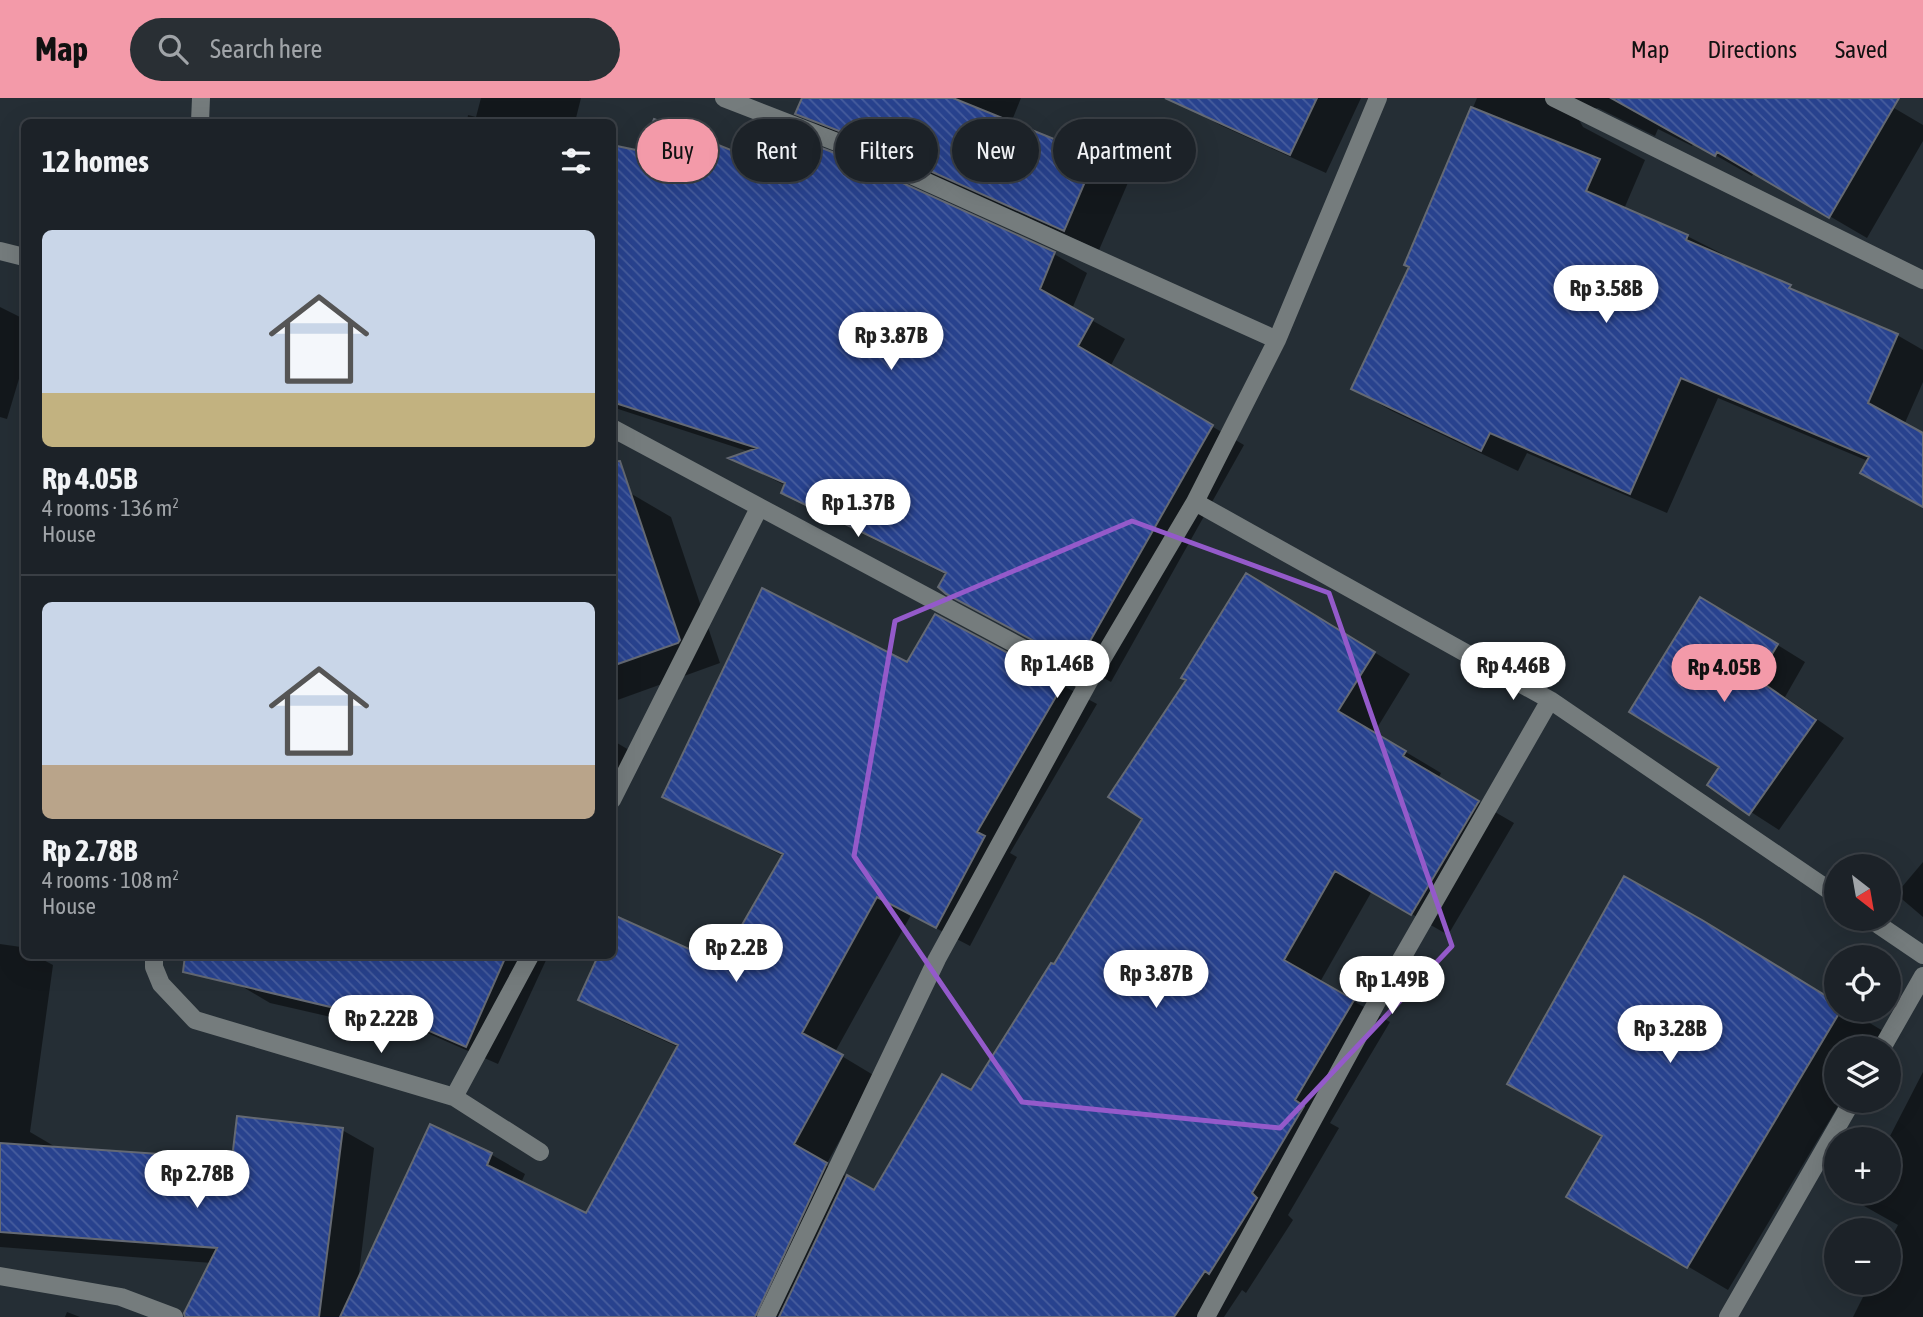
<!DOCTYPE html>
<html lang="en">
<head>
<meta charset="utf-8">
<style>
	:root { --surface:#1c2228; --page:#292f34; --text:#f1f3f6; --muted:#a0a4a8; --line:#3a3f45; --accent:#f39aa9 }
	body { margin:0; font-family:"Asap Condensed",sans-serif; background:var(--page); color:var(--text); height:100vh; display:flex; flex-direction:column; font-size:26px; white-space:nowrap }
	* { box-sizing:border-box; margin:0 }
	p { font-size:23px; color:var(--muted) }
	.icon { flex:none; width:38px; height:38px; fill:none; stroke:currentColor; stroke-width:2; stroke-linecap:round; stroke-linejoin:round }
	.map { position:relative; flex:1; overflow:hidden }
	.details { position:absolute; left:21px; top:21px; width:595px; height:840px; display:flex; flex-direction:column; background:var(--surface); border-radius:10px; box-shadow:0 7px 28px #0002,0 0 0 2px var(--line) }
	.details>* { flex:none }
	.hud { position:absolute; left:637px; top:21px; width:665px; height:63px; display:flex; gap:14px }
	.needle { width:46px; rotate:149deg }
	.fabs { position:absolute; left:1824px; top:756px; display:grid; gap:14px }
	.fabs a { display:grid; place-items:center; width:77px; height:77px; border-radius:50%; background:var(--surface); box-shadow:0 7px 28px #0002,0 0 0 2px var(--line); font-size:35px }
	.price { position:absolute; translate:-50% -60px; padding:0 16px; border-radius:24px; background:#fff; color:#222; font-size:23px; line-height:46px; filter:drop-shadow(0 2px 4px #0008) }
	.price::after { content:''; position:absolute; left:50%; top:42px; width:21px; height:16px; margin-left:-10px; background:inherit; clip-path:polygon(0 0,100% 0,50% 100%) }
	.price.selected { background:var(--accent); color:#111 }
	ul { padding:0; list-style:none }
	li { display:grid; align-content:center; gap:14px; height:371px; padding:0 21px }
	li+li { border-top:2px solid var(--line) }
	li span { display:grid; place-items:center; height:217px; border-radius:10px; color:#555 }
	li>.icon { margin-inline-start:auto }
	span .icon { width:126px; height:126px; fill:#fffc; stroke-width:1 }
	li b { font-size:30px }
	h2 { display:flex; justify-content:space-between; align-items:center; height:84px; padding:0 21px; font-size:30px }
	.tag { padding:0 24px; border-radius:32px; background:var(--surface); box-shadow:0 7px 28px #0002,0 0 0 2px var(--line); font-size:24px; line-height:63px }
	.tag.selected { background:var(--accent); color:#111 }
	header { display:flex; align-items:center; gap:42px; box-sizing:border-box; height:98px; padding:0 35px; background:var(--accent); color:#111 }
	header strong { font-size:33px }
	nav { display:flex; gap:38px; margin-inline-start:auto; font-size:24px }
	.search { width:490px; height:63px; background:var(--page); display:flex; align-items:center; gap:18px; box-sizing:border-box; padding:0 24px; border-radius:38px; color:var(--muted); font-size:26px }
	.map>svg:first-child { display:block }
	.shadow { fill:#0007 }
	.building { fill:url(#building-back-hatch); stroke:#646973; stroke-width:2 }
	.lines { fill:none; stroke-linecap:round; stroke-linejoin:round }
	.minor { stroke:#757c7d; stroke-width:18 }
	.marked { fill:none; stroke:#945aca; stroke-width:5; stroke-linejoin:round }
</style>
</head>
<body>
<header>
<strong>Map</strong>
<div class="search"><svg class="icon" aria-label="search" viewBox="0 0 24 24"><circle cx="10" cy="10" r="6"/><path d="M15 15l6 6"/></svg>Search here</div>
<nav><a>Map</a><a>Directions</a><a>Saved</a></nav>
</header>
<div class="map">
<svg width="1923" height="1219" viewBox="0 0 1923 1219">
	<defs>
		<pattern id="building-back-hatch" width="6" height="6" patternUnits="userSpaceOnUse" patternTransform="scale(1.75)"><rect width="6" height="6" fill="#28428e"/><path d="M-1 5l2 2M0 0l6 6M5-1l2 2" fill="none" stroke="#475d9e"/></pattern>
	</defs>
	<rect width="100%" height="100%" fill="#252e35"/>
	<!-- shadow -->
	<path class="shadow" d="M481,0H581L575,24H467L468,17L476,19Z
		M804,0H1021L1011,25L1095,60L1130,80L1099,152L889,57L832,35L798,15Z
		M1172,0H1361L1326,75L1220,27Z
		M1477,0H1877L1923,27V43L1867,140L1754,74L1752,78L1694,45L1692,48L1658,31L1655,38L1598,10L1586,11L1579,22L1583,29L1645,62L1624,111L1687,138L1813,202L1897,237L1923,252V284L1904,327L1923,337V408L1868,363L1718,300L1667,415L1527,355L1518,373L1390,312L1353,291L1411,169L1407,167Z
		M612,49L642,55L739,57L777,66L842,60L1054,156L1087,175L1072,211L1125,241L1110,269L1244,347L1111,584L981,514L947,477L816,413L783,394L786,388L732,360L750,354L612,309Z
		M0,209L24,221V264L7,321L0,319Z
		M630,395L671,419L720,565L612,604V401Z
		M1282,498L1410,576L1374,635L1441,675L1438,681L1514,725L1448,837L1372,793L1320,884L1390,924L1330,1025L1339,1030L1288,1117L1293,1122L1246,1195L1242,1192L1224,1219H186L212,1165L0,1149V846L21,849L24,851V858H36L53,867L30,1034L59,1051L233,1063L342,1032L374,1050L358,1184L431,1028L492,1057L525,1076L521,1085L587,1117L678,949L614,920L580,901L600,858L721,867L783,758L664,698L908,566L935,518L1097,606L1010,755L1017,759L970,848L911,817L835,954L875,978L826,1067L874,1094L971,994L1055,869Z
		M1729,517L1805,564L1785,599L1844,640L1779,732L1709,687L1722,669Z
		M612,642L629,652L612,707Z
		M1923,764V819L1896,796Z
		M245,858H548L498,966L395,921L392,933L270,905L238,886Z
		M1836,912H1848L1883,933L1872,950H1836V1003H1841L1728,1192L1568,1098Z
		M1923,974V1219H1853L1870,1185H1888V1146L1898,1127L1857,1104L1862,1094H1888V1042Z
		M67,1214L80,1219H65Z"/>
	<!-- building -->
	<path class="building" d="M802,0H953L1096,58L1064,133L852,38L795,16Z
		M1165,0H1317L1290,57Z
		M1611,0H1899L1829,120L1717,54L1715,58Z
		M1471,9L1600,61L1586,93L1688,137L1686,142L1791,187L1789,190L1898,236L1868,305L1923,335V409L1860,375L1869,359L1681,280L1630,396L1490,335L1481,353L1351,291L1409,169L1404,167Z
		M654,21L738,55L740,49L776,63L787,37L843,58L1055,154L1040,191L1093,221L1078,248L1213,327L1077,566L946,496L938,489L946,475L781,395L785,385L728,360L757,350L612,304V47L641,53Z
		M620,363L680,542L678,545L612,568V364Z
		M1246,475L1375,554L1338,613L1406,653L1403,658L1479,703L1411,817L1335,773L1284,862L1354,902L1295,1002L1304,1008L1252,1095L1257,1100L1209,1176L1205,1173L1174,1219H779L847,1077L874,1092L942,976L971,992L1051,865L1054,866L1142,721L1108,699L1186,582L1181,580Z
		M762,490L907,564L935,516L1064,585L977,734L985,738L936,830L877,799L802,935L843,957L794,1046L827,1065L755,1219H340L430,1026L492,1055L487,1067L586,1115L678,947L578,902L598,858H612V826L616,818L720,865L783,756L662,699Z
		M1700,499L1778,546L1757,581L1816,622L1749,717L1707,687L1719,669L1629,614Z
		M1624,778L1702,822L1836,904V912H1841L1687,1170L1566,1099L1602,1038L1507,986Z
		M185,858H506L466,949L363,904L360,916L183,874Z
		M237,1018L343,1030L319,1219H185L184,1215L217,1150L0,1134V1045L232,1061Z"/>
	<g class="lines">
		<!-- minor -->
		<path class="minor" d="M724,0L847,48L1277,242
			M1554,0L1923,182
			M200,24L201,0
			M0,153L24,159
			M612,330L1088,585
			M1195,404L1550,602L1836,797
			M612,702L759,410
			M1870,821L1923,857
			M154,858V869L161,886L195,922L454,999L540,1054
			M1882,950L1923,878
			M454,999L530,858
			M0,1178L121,1199L174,1219
			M766,1219L937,861L1088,585L1195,404L1277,242L1378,0
			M1206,1219L1379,900L1550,602
			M1728,1219L1852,1003"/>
	</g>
	<!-- marked area -->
	<path class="marked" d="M1132,423L1329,495L1452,848L1280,1030L1022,1004L854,758L895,523Z"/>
</svg>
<div class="fabs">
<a><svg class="needle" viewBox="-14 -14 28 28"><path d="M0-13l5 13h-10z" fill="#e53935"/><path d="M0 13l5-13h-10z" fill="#a0a4a8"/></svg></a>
<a><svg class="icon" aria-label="locate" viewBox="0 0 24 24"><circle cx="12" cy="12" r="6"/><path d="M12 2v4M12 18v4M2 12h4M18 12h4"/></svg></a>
<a><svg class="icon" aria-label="layers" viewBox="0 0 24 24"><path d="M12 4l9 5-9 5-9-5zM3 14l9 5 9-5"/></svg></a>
<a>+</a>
<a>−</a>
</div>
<b class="price" style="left:1606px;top:227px">Rp 3.58B</b>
<b class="price" style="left:891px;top:274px">Rp 3.87B</b>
<b class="price" style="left:858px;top:441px">Rp 1.37B</b>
<b class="price" style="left:1057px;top:602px">Rp 1.46B</b>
<b class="price" style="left:1513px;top:604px">Rp 4.46B</b>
<b class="price selected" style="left:1724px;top:606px">Rp 4.05B</b>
<b class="price" style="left:736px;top:886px">Rp 2.2B</b>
<b class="price" style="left:1156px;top:912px">Rp 3.87B</b>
<b class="price" style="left:1392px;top:918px">Rp 1.49B</b>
<b class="price" style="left:381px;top:957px">Rp 2.22B</b>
<b class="price" style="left:1670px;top:967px">Rp 3.28B</b>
<b class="price" style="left:197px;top:1112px">Rp 2.78B</b>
<div class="hud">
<a class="tag selected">Buy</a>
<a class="tag">Rent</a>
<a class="tag">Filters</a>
<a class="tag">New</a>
<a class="tag">Apartment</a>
</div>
<section class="details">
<h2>12 homes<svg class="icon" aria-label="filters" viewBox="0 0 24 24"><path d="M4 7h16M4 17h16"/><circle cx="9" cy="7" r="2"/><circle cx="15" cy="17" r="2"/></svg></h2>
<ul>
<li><span style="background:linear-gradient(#c9d6e8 75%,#c2b280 0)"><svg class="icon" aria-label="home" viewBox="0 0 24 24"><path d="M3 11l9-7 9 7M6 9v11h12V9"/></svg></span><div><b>Rp 4.05B</b><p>4 rooms · 136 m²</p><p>House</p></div></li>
<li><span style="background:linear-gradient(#c9d6e8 75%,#b9a48a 0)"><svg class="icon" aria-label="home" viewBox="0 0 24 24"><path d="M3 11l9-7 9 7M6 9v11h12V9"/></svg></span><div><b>Rp 2.78B</b><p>4 rooms · 108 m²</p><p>House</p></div></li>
</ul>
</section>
</div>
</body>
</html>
